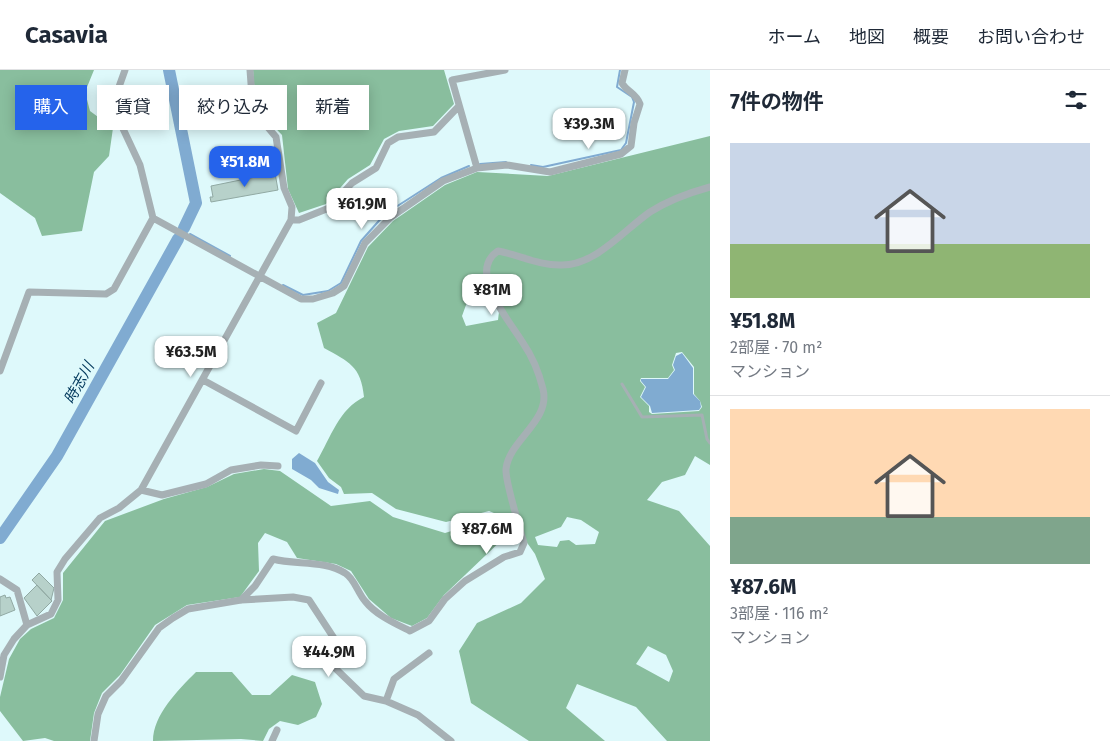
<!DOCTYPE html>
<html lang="ja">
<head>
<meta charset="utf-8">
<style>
	:root { --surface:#fff; --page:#f6f6f7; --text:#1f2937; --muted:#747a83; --line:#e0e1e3; --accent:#2563eb }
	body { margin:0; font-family:"Fira Sans","Noto Sans JP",sans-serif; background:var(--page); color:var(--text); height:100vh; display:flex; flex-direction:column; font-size:19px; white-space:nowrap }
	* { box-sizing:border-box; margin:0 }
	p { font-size:16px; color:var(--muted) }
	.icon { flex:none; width:28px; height:28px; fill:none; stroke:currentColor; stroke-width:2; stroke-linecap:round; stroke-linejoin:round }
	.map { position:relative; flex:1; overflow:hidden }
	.side { display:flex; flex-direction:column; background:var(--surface); width:400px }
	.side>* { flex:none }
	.banner { position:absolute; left:15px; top:15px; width:475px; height:45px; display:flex; gap:10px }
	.price { position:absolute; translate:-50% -42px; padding:0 11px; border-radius:10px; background:#fff; color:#222; font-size:16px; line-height:32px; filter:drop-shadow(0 1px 2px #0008) }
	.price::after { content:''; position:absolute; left:50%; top:30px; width:15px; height:11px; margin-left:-8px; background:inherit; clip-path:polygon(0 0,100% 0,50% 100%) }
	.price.current { background:var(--accent); color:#fff }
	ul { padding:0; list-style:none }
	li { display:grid; align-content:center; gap:10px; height:265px; padding:0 20px }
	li+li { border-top:1px solid var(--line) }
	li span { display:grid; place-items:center; height:155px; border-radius:0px; color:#555 }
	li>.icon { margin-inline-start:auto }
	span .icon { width:90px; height:90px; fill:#fffc; stroke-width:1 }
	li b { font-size:21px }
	h2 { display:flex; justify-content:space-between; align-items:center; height:60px; padding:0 20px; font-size:21px }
	.tag { padding:0 18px; border-radius:0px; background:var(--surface); box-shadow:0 2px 12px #0003; font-size:18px; line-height:45px }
	.tag.current { background:var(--accent); color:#fff }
	header { display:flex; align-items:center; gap:30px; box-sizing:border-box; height:70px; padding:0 25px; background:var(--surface); border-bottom:1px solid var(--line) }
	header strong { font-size:24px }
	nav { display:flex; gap:28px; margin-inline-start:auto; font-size:18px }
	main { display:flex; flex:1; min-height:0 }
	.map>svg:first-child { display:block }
	.forest { fill:#89be9e; fill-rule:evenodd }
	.water { fill:#80abd1 }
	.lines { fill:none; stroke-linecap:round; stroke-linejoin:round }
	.stream { stroke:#80abd1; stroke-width:2 }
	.river { stroke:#80abd1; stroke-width:12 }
	.building { fill:#b7d1ca; stroke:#91a9a3 }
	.service { stroke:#a6b0b4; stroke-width:3 }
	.minor { stroke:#a6b0b4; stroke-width:7 }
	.labels { text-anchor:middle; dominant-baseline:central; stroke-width:4; stroke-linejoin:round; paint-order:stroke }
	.water-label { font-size:15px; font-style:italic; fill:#00375b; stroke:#def9fb }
</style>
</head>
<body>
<header>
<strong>Casavia</strong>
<nav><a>ホーム</a><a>地図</a><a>概要</a><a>お問い合わせ</a></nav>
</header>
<main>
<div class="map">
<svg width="710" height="671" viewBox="0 0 710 671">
	<rect width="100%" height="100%" fill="#def9fb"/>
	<!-- forest -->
	<path class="forest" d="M0,0H94L85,22L90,41L113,58L109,86L94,102L82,161L42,166L35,148L0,123Z
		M253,0H444L454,34L433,56L399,61L384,69L370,95L348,109L326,134L299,143L288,119L282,65L256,38Z
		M710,66V395L695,386L685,405L662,412L647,430L679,441L710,476V671H667L636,637L577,614L566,638L605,671H529L471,633L459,581L477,553L521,533L545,509L535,484L511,450L489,441L446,452L396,439L372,423L344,424L341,417L329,408L317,391C331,367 339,339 364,327C361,296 349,292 324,278L317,253L336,243L368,177L393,151L445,115L477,102L548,106ZM470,224L500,233L498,250L466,256L462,246ZM682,282L694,297V324L700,331L702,337L699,341L652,344L649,342V336L640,327L645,317L640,311L641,308H668L674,300L672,295L676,283ZM567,447L581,450L599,462L595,474L576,475L569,470L560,471L557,477L538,475L535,467L561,457ZM648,576L666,585L673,601L669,612L636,594Z
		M264,399L280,401L331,436L370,431L393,447L445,463L490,449L504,455L507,465L444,525L427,548L412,556L391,548L369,529L351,501L336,494L297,488L287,472L265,463L258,473L259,501L240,527L187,535L155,555L120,605L102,623L94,643L90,671H54L45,668L23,671L0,641V627L9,589L20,569L31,559L54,548L63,530V503L105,451L164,429L207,417L234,404Z
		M196,602H232L252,625H270L292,605L315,612L322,634L316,647L298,655L280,651L269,659L263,671L241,669L153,671C153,645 178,620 196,602Z"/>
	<!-- water -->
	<path class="water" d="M682,283L693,298V324L700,331L701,337L699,340L652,343L650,336L641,327L646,317L641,311V309H668L675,300L673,295L676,286Z
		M299,383L315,393L328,412L339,420L338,424L319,418L311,410L292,399V389Z"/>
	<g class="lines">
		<!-- stream -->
		<path class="stream" d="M480,94L506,92
			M531,95L543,97L621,80L626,73L634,32L632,27L617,17L620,0
			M190,164L230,186
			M283,215L303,225L328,221L341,213L361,171L385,144L441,108L469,96"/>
		<!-- river -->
		<path class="river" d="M169,0L196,133L184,158
			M0,468L57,386L178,169"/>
	</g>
	<!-- building -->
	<path class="building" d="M275,103L278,120L211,132L210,127H213L211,116Z
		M39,503L54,518L51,530L32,510Z
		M37,515L52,531L37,546L24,528Z
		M5,525L6,528L10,527L15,540L0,546V527Z"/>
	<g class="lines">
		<!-- service -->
		<path class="service" d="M622,314L642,347L702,345L707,369L710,373"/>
		<!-- minor -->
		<path class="minor" d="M477,98L452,10L505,0
			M153,148L301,229H313L333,223L344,216L365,173L391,147L443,111L477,98L507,95L550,102L621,84L631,76L634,53L640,34C636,23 627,22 622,13L625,0
			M291,150H299L329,138L352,113L376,98L388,73L398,67L434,62L459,36
			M0,301L29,222L106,224L114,219L153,148L140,95L118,48L115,28L125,0
			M203,310L296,361L321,313
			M141,420L162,425L206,414L231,400L261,395L278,396
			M0,509L17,520L27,555
			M241,530L255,516L273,489C295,495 325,490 345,503C354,508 358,523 365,531C376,545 394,553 410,561L429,551L445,529L465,511L504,487L520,482L524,473C520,459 505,411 506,399C509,370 551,351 543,319C539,303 532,286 523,273C510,251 466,202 498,181C519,185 540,196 562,195C596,195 624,160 650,142C669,130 688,123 710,117
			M0,607L4,585L14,569L27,555L51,544L58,530L57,502L65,489L100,448L119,438L141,420L291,150L292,137L284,118L276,67L253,40L250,0
			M386,631L394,609L429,583
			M94,671L98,644L106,626L121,611L159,558L173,548L188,539L241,530L293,527L309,530L343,582L335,598L364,626L386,631L418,645L451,671
			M272,671L277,660"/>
	</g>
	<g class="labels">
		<!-- water labels -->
		<g class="water-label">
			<text transform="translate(79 313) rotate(-61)">時志川</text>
		</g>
	</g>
</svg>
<b class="price" style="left:589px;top:80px">¥39.3M</b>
<b class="price current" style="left:245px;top:118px">¥51.8M</b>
<b class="price" style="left:362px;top:160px">¥61.9M</b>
<b class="price" style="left:492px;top:246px">¥81M</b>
<b class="price" style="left:191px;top:308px">¥63.5M</b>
<b class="price" style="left:487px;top:485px">¥87.6M</b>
<b class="price" style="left:329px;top:608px">¥44.9M</b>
<div class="banner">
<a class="tag current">購入</a>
<a class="tag">賃貸</a>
<a class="tag">絞り込み</a>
<a class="tag">新着</a>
</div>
</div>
<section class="side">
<h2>7件の物件<svg class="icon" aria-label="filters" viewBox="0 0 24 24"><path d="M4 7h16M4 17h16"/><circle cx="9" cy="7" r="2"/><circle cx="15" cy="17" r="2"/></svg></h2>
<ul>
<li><span style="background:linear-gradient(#c9d6e8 65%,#8fb573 0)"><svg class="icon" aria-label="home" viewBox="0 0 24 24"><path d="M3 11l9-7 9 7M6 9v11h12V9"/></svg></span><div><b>¥51.8M</b><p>2部屋 · 70 m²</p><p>マンション</p></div></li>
<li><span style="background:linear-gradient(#ffd9b3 70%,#7fa58c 0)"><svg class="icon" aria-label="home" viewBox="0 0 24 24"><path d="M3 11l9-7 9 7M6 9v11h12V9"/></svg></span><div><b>¥87.6M</b><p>3部屋 · 116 m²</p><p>マンション</p></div></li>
</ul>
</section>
</main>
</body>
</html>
